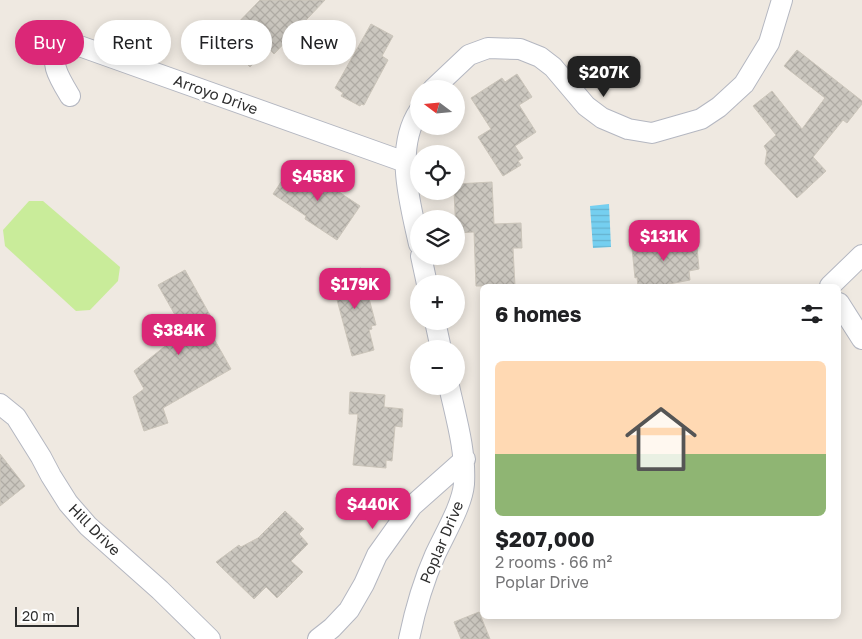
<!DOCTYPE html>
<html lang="en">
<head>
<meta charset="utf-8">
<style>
	:root { --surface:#fff; --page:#f2f2f2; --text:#202124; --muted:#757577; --line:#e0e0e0; --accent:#db2777 }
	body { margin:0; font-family:"Golos Text",sans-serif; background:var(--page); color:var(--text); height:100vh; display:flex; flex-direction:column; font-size:19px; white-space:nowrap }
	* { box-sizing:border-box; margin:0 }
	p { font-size:16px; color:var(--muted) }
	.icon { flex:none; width:28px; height:28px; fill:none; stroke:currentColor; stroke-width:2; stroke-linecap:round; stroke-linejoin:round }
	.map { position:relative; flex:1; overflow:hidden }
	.sheet { position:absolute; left:480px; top:284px; width:361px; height:335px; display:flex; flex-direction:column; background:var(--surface); border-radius:8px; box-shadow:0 2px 12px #0003 }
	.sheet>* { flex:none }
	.hud { position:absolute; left:15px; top:20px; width:390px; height:45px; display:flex; gap:10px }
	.needle { width:32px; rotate:286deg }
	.controls { position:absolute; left:410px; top:80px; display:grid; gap:10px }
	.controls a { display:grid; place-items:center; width:55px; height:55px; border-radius:50%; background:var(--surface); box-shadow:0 2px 12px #0003; font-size:25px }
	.scale { position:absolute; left:15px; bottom:12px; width:64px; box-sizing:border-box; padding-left:5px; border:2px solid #2e2e2e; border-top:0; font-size:14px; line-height:18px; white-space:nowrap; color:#2e2e2e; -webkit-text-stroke:4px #fff; paint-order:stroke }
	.price { position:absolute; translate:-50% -42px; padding:0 11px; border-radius:10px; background:var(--accent); color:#fff; font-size:16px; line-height:32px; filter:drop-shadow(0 1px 2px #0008) }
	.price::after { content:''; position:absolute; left:50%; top:30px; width:15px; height:11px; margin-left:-8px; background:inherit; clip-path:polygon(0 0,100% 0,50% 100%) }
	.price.on { background:#222; color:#fff }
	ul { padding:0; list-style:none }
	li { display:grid; align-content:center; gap:10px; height:265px; padding:0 15px }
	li+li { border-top:1px solid var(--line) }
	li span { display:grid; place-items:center; height:155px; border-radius:8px; color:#555 }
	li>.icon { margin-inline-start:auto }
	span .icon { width:90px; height:90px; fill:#fffc; stroke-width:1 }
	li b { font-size:21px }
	h2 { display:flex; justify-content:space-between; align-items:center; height:60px; padding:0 15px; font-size:21px }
	.chip { padding:0 18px; border-radius:22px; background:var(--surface); box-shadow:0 2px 12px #0003; font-size:18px; line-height:45px }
	.chip.on { background:var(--accent); color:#fff }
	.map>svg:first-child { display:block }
	.pitch { fill:#c9ec9a }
	.water { fill:url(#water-rules) }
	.building { fill:url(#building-cross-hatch); stroke:#cbc5ba }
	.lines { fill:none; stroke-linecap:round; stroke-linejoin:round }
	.street-casing { stroke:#b4b7c1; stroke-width:22 }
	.street { stroke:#fff; stroke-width:20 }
	.labels { text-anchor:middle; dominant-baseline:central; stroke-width:5; stroke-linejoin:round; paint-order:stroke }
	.street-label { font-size:15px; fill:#2e2e2e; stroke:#fff }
</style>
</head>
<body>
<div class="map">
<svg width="862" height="639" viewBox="0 0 862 639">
	<defs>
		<pattern id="water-rules" width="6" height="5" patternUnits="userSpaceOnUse" patternTransform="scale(1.25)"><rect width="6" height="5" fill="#75cff0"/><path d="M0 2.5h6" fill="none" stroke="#66b2ce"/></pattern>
		<pattern id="building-cross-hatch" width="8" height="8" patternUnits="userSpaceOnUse" patternTransform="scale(1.25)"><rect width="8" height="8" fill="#cbc7bf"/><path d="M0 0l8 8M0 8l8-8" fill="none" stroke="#afaba4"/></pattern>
	</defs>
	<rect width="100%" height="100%" fill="#efe9e1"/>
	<!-- pitch -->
	<path class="pitch" d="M29,201H43L120,267L118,281L90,310L76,311L5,246L3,230Z"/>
	<!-- water -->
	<path class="water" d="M609,204L611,247L593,248L590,206Z"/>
	<!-- building -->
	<path class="building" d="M260,0H325L274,54L268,48L250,67L229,46L237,37L230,31Z
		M371,24L393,36L382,56L388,60L364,105L361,104L360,106L341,96L343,93L335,88Z
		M797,50L862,101V104L847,123L843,120L813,157L826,171L797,198L765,164L767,151L764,146L776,135L753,106L772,91L802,129L825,98L784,66Z
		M517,74L532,97L519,105L536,132L515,146L523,158L518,161L521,165L503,176L478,137L491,129L471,98L502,78L505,82Z
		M289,170L300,178L304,172L308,174L309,172L360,206L337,240L305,219L306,216L273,194Z
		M492,182L494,224L521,223L522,248H513L515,286H476L474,232L456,233L454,191H456V184Z
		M687,238L688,248L697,247L699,269L689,271L690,280L659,286H638L637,277L635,278L632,248L640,247V244Z
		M361,268L376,325L371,326L372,329L369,330L374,350L352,356L331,277Z
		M185,270L211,317L204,321L231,369L163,408L168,423L144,431L133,397L144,389L134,371L174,339L172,335L183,329L158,285Z
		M350,392L385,395L384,407L403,409L402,427L395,426L392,461L386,460V468L353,465L358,414H349Z
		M0,454L25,486L0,506Z
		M285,511L304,529L299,534L308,544L291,561L303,572L277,598L266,587L254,599L216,562L239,545L241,547L258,538Z
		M479,612L490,639H461L454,622Z"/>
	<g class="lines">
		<defs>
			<path id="street" d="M433,89L469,55L488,48L520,49L540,57L553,67L586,106L602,118L628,129L652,133L701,119L719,107L744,84L769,43L782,0
				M70,96C56,73 51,65 57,38L405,162
				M419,111C394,149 410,203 419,244
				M421,256L427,284
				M830,286L862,255
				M839,303L862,339
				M435,321L441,349
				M0,404L16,417L41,457L51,476L68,503L88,526L160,590L210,639
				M318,639L332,628L349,610L364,584L377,555L412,506L465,459
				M409,639C415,610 423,582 435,555C444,535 462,506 464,484C466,451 456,418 449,386"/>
		</defs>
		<!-- street casing -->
		<use href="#street" class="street-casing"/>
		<!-- street -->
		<use href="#street" class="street"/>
	</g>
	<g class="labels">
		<!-- street labels -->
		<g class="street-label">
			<text transform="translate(216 94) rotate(20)">Arroyo Drive</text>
			<text transform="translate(95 529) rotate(45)">Hill Drive</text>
			<text transform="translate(441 542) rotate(-67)">Poplar Drive</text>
		</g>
	</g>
</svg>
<div class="controls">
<a><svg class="needle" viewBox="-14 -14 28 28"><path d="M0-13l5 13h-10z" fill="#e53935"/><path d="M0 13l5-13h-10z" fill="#757577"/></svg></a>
<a><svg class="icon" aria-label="locate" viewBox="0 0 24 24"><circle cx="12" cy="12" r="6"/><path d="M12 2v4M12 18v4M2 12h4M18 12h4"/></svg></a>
<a><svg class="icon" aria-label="layers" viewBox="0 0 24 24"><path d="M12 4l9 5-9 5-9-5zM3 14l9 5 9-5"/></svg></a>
<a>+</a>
<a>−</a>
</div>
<div class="scale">20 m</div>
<b class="price on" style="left:604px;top:98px">$207K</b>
<b class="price" style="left:318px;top:202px">$458K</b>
<b class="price" style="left:664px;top:262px">$131K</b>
<b class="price" style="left:355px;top:310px">$179K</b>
<b class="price" style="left:179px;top:356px">$384K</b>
<b class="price" style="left:373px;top:530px">$440K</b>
<div class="hud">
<a class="chip on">Buy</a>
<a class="chip">Rent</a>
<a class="chip">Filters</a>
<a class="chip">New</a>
</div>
<section class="sheet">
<h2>6 homes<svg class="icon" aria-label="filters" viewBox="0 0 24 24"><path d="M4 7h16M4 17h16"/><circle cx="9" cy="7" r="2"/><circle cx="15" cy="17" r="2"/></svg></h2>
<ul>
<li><span style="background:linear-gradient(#ffd9b3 60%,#8fb573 0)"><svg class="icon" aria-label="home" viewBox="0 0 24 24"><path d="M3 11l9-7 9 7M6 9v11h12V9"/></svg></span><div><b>$207,000</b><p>2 rooms · 66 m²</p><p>Poplar Drive</p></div></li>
</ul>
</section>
</div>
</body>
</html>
